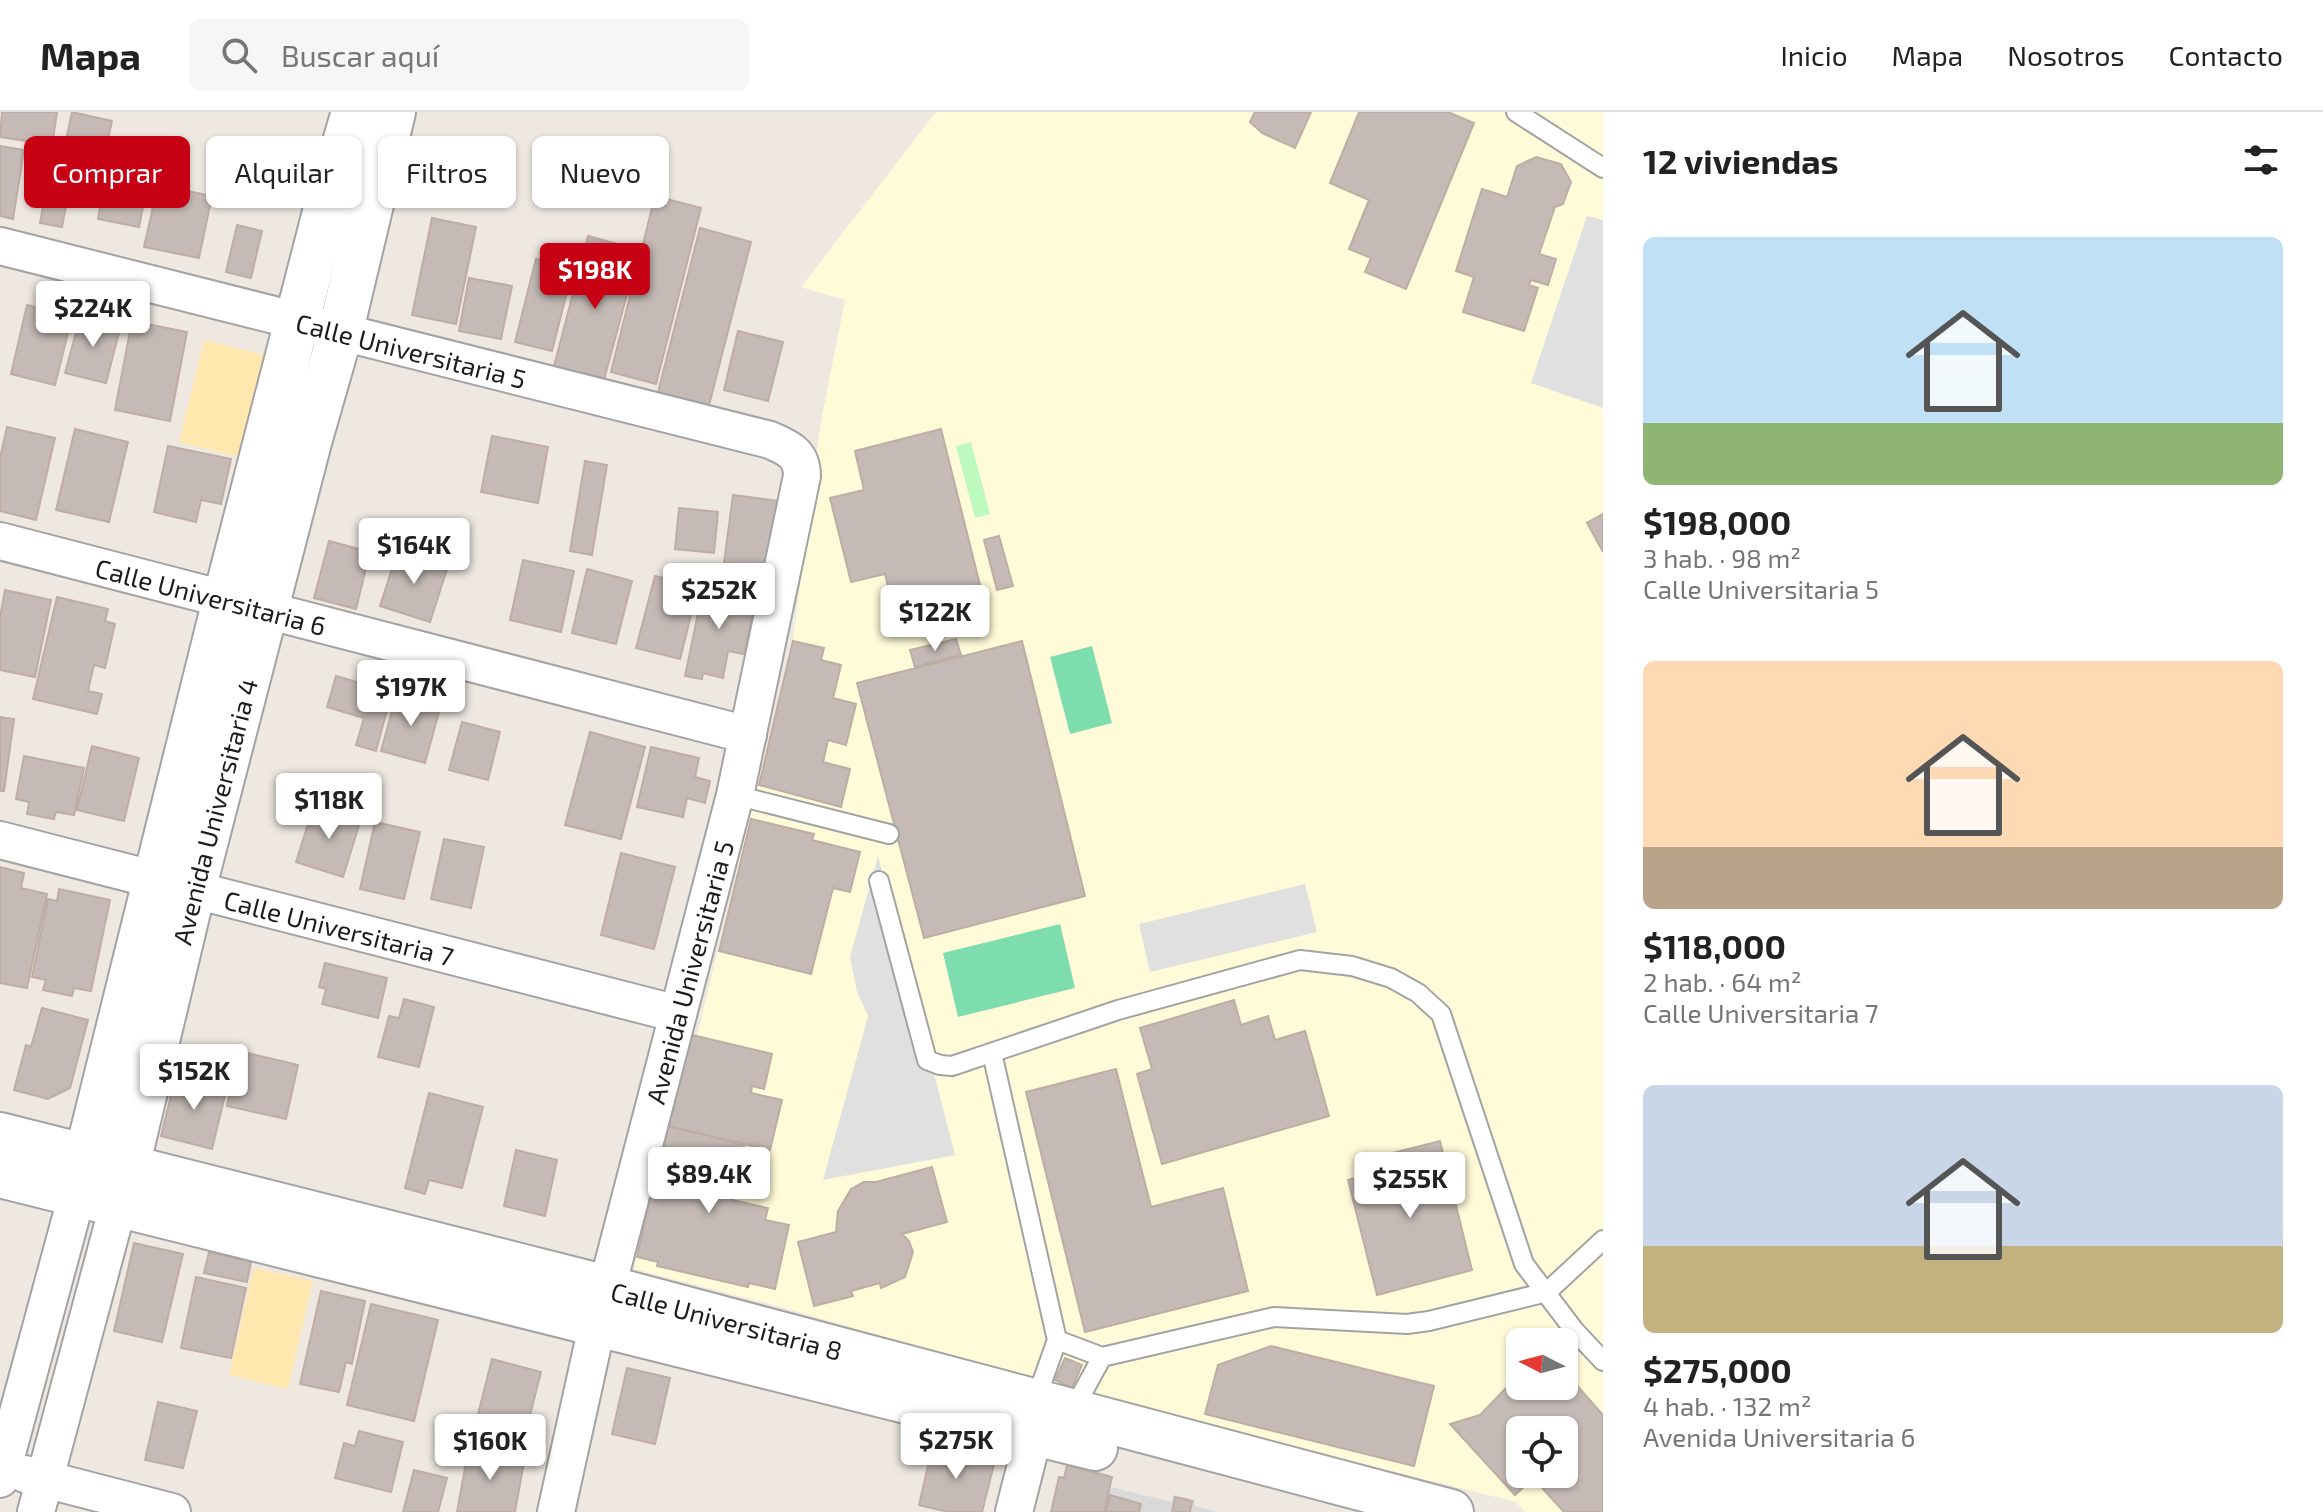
<!DOCTYPE html>
<html lang="es">
<head>
<meta charset="utf-8">
<style>
	:root { --surface:#fff; --page:#f6f6f6; --text:#222; --muted:#767676; --line:#e0e0e0; --accent:#c80014 }
	body { margin:0; font-family:"Exo 2",sans-serif; background:var(--page); color:var(--text); height:100vh; display:flex; flex-direction:column; font-size:30px; white-space:nowrap }
	* { box-sizing:border-box; margin:0 }
	p { font-size:26px; color:var(--muted) }
	.icon { flex:none; width:44px; height:44px; fill:none; stroke:currentColor; stroke-width:2; stroke-linecap:round; stroke-linejoin:round }
	.map { position:relative; flex:1; overflow:hidden }
	.drawer { display:flex; flex-direction:column; background:var(--surface); width:720px }
	.drawer>* { flex:none }
	.guide { position:absolute; left:24px; top:24px; width:760px; height:72px; display:flex; gap:16px }
	.needle { width:52px; rotate:276deg }
	.fabs { position:absolute; left:1506px; top:1216px; display:grid; gap:16px }
	.fabs a { display:grid; place-items:center; width:72px; height:72px; border-radius:12px; background:var(--surface); box-shadow:0 2px 6px #0004; font-size:40px }
	.price { position:absolute; translate:-50% -68px; padding:0 18px; border-radius:8px; background:#fff; color:#222; font-size:26px; line-height:52px; filter:drop-shadow(0 2px 4px #0008) }
	.price::after { content:''; position:absolute; left:50%; top:48px; width:24px; height:18px; margin-left:-12px; background:inherit; clip-path:polygon(0 0,100% 0,50% 100%) }
	.price.active { background:var(--accent); color:#fff }
	ul { padding:0; list-style:none }
	li { display:grid; align-content:center; gap:16px; height:424px; padding:0 40px }
	li span { display:grid; place-items:center; height:248px; border-radius:12px; color:#555 }
	li>.icon { margin-inline-start:auto }
	span .icon { width:144px; height:144px; fill:#fffc; stroke-width:1 }
	li b { font-size:34px }
	h2 { display:flex; justify-content:space-between; align-items:center; height:96px; padding:0 40px; font-size:34px }
	.chip { padding:0 28px; border-radius:12px; background:var(--surface); box-shadow:0 2px 6px #0004; font-size:28px; line-height:72px }
	.chip.active { background:var(--accent); color:#fff }
	header { display:flex; align-items:center; gap:48px; box-sizing:border-box; height:112px; padding:0 40px; background:var(--surface); border-bottom:2px solid var(--line) }
	header strong { font-size:38px }
	nav { display:flex; gap:44px; margin-inline-start:auto; font-size:28px }
	.search { width:560px; height:72px; background:var(--page); display:flex; align-items:center; gap:20px; box-sizing:border-box; padding:0 28px; border-radius:12px; color:var(--muted); font-size:30px }
	main { display:flex; flex:1; min-height:0 }
	.map>svg:first-child { display:block }
	.residential { fill:#dad9d9 }
	.education { fill:#fffbd9; fill-rule:evenodd }
	.sand { fill:#ffe7ae }
	.park { fill:#bef9bd }
	.pitch { fill:#7eddaf }
	.parking { fill:#e0e0e0 }
	.building { fill:#c5bab5; stroke:#bfada4; stroke-width:2; fill-rule:evenodd }
	.lines { fill:none; stroke-linecap:round; stroke-linejoin:round }
	.service-casing { stroke:#a3a3a3; stroke-width:22 }
	.minor-casing { stroke:#a3a3a3; stroke-width:40 }
	.tertiary-casing { stroke:#a3a3a3; stroke-width:48 }
	.service { stroke:#fff; stroke-width:18 }
	.minor { stroke:#fff; stroke-width:36 }
	.tertiary { stroke:#fff; stroke-width:44 }
	.labels { text-anchor:middle; dominant-baseline:central; stroke-width:6; stroke-linejoin:round; paint-order:stroke }
	.street-label { font-size:26px; fill:#1c1c1c; stroke:#fff }
</style>
</head>
<body>
<header>
<strong>Mapa</strong>
<div class="search"><svg class="icon" aria-label="search" viewBox="0 0 24 24"><circle cx="10" cy="10" r="6"/><path d="M15 15l6 6"/></svg>Buscar aquí</div>
<nav><a>Inicio</a><a>Mapa</a><a>Nosotros</a><a>Contacto</a></nav>
</header>
<main>
<div class="map">
<svg width="1603" height="1400" viewBox="0 0 1603 1400">
	<rect width="100%" height="100%" fill="#eee8e1"/>
	<!-- residential -->
	<path class="residential" d="M1111,1375L1172,1390L1174,1383L1195,1388L1194,1394L1219,1400H1104Z"/>
	<!-- education -->
	<path class="education" d="M936,0H1603V1400H1525L1516,1390L1094,1285L770,1192L634,1157L688,922L697,924L793,528L820,315L845,188L801,175ZM1520,1230H1564V1274H1520ZM1520,1318H1564V1362H1520Z"/>
	<!-- sand -->
	<path class="sand" d="M204,228L264,243L240,345L179,330Z
		M254,1156L313,1169L288,1277L229,1263Z"/>
	<!-- park -->
	<path class="park" d="M971,330L990,402L975,406L956,334Z"/>
	<!-- pitch -->
	<path class="pitch" d="M1092,534L1112,611L1070,622L1050,545Z
		M1060,812L1075,876L958,905L943,841Z"/>
	<!-- parking -->
	<path class="parking" d="M1587,104L1603,108V296L1531,271Z
		M878,744L955,1043L823,1068L868,904L857,880L850,845Z
		M1305,772L1317,820L1150,860L1139,812Z"/>
	<!-- building -->
	<path class="building" d="M2,0H57L52,33L0,25Z
		M72,0L112,9L100,62L61,53Z
		M1255,0H1311L1295,36L1262,21L1250,10Z
		M1359,0H1448L1474,11L1406,177L1365,160L1371,146L1349,137L1369,88L1330,71Z
		M282,31L312,38L306,62L276,55Z
		M0,34L24,38L13,107L0,104Z
		M1536,45L1561,52L1571,70L1563,92L1555,95L1539,142L1556,147L1548,173L1531,168L1529,173L1538,176L1524,219L1463,200L1474,165L1456,159L1482,77L1507,85L1517,54Z
		M107,57L149,65L139,115L98,107Z
		M276,61L304,66L298,94L272,88Z
		M49,62L71,66L62,115L40,111Z
		M158,73L212,84L199,146L144,135Z
		M655,84L701,96L656,272L611,260Z
		M432,106L476,115L456,212L412,203Z
		M237,113L262,119L251,166L226,160Z
		M700,116L751,130L707,301L656,288Z
		M588,124L639,138L602,275L552,262Z
		M536,147L573,156L552,239L515,230Z
		M469,166L512,174L501,227L459,219Z
		M27,193L72,205L55,273L11,262Z
		M81,202L121,213L106,271L65,261Z
		M132,209L187,220L170,309L115,298Z
		M738,219L783,230L768,289L724,278Z
		M7,315L55,326L36,408L0,399V346Z
		M75,317L128,330L109,410L56,398Z
		M941,317L982,481L895,504L885,462L851,470L830,386L864,378L855,339Z
		M492,324L548,335L538,391L481,380Z
		M168,334L231,347L221,392L201,388L196,410L154,400Z
		M585,349L607,353L592,443L570,439Z
		M733,383L779,389L770,457L724,451Z
		M679,396L718,400L714,441L675,437Z
		M1603,402V440L1587,411Z
		M999,424L1013,474L997,478L984,428Z
		M329,429L370,440L356,497L314,486Z
		M398,438L448,454L430,510L380,494Z
		M523,448L574,459L561,520L510,508Z
		M587,457L632,469L616,532L572,521Z
		M655,464L698,476L680,547L636,536Z
		M704,473L756,484L744,542L728,539L723,566L703,561L702,567L685,564Z
		M5,478L51,488L35,565L0,558V505Z
		M57,485L108,497L105,509L115,512L105,556L94,553L88,579L102,582L97,602L33,587Z
		M956,527L961,543L915,555L910,538Z
		M793,529L824,536L821,548L841,553L833,586L856,592L846,633L828,628L823,650L850,657L841,695L759,673Z
		M1022,529L1085,784L924,826L857,571Z
		M336,564L392,580L376,639L356,633L364,606L327,595Z
		M397,581L441,593L425,651L381,639Z
		M0,605L14,607L4,679H0Z
		M462,610L500,620L488,668L449,658Z
		M590,620L645,635L621,727L565,713Z
		M92,634L139,646L124,709L77,698Z
		M651,635L699,646L695,665L710,669L705,691L687,686L683,705L637,695Z
		M24,644L84,656L74,703L56,700L54,707L27,702L29,690L16,687Z
		M314,693L361,707L343,765L296,750Z
		M751,707L814,722L812,728L860,740L850,780L833,776L811,862L719,839Z
		M375,710L420,720L404,787L360,777Z
		M444,727L484,735L471,796L431,787Z
		M621,741L675,755L654,837L601,823Z
		M0,755L24,761L21,776L47,782L27,876L0,871Z
		M59,777L110,788L91,879L74,876L72,884L43,878L46,868L32,865L48,787L57,789Z
		M325,851L387,866L378,906L322,892L326,877L319,875Z
		M404,887L434,895L419,955L378,945L389,904L399,906Z
		M1234,888L1241,913L1268,904L1275,928L1305,919L1329,1004L1162,1052L1137,962L1152,957L1140,916Z
		M42,896L88,908L70,976L48,987L14,978L26,933L31,935Z
		M688,922L772,942L764,977L752,974L751,981L782,988L770,1038L667,1014Z
		M239,939L298,953L286,1007L227,994Z
		M1116,957L1151,1095L1223,1076L1248,1179L1085,1220L1026,980Z
		M176,963L227,975L212,1037L161,1024Z
		M429,981L483,995L462,1076L429,1068L425,1082L405,1076Z
		M667,1014L745,1032L732,1088L768,1096L765,1108L789,1113L775,1177L749,1171L748,1175L657,1154L658,1150L637,1145Z
		M1440,1029L1472,1158L1377,1183L1348,1068L1384,1058L1381,1044Z
		M516,1038L557,1048L545,1104L504,1094Z
		M932,1055L947,1110L902,1122L909,1129L913,1140L905,1165L881,1176L880,1171L851,1179L853,1184L814,1194L798,1130L836,1120L838,1099L851,1077L864,1070H876Z
		M134,1131L183,1142L162,1230L114,1219Z
		M209,1140L251,1150L247,1170L204,1161Z
		M196,1165L246,1176L231,1246L181,1236Z
		M321,1179L365,1189L352,1252L346,1250L339,1280L300,1272Z
		M371,1192L438,1208L414,1309L347,1293Z
		M1271,1234L1434,1274L1414,1354L1205,1302L1218,1253Z
		M1065,1246L1082,1253L1072,1276L1055,1268Z
		M492,1247L541,1260L522,1335L473,1322Z
		M627,1256L670,1266L655,1332L612,1322Z
		M1564,1259L1603,1303V1400H1564L1533,1366L1515,1383L1450,1312L1480,1303L1506,1276L1542,1279L1547,1274H1564ZM1520,1318H1564V1362H1520Z
		M158,1290L197,1299L183,1356L145,1348Z
		M359,1319L403,1330L391,1380L335,1366L344,1331L355,1334Z
		M933,1332L995,1348L982,1400H948L919,1393Z
		M469,1334L507,1341L506,1346L524,1350L515,1400H457Z
		M1067,1353L1112,1365L1104,1400H1051L1059,1365L1064,1366Z
		M414,1358L447,1366L438,1400H403Z
		M1110,1383L1141,1392L1139,1400H1105Z
		M1175,1385L1192,1389L1190,1400H1172Z"/>
	<g class="lines">
		<defs>
			<path id="service" d="M1516,0L1603,56
				M735,683L889,722
				M879,769L927,948L940,953L952,954L1118,898L1300,848L1352,854L1391,866L1418,881L1441,902L1524,1152L1574,1218L1603,1249
				M992,941L1057,1228L1035,1290
				M1057,1228L1102,1245L1274,1205L1407,1212L1429,1209L1547,1180L1603,1128
				M1073,1298L1102,1245"/>
			<g id="minor">
				<path id="s1" d="M0,134L770,328C789,336 802,342 802,364L735,683L597,1214L556,1400"/>
				<path id="s2" d="M0,429L748,623"/>
				<path id="s3" d="M0,728L678,902"/>
				<path d="M25,1362L172,1400"/>
				<path d="M0,1367L77,1083"/>
				<path d="M36,1400L118,1094"/>
				<path d="M1014,1400L1034,1321"/>
			</g>
			<g id="tertiary">
				<path id="s4" d="M0,1023L607,1176L1451,1400"/>
				<path d="M0,1063L1095,1336"/>
				<path d="M80,1071L225,488L329,85L354,0"/>
				<path id="s5" d="M120,1084L193,778L309,330L340,222L393,0"/>
			</g>
		</defs>
		<!-- service casing -->
		<use href="#service" class="service-casing"/>
		<!-- minor casing -->
		<use href="#minor" class="minor-casing"/>
		<!-- tertiary casing -->
		<use href="#tertiary" class="tertiary-casing"/>
		<!-- service -->
		<use href="#service" class="service"/>
		<!-- minor -->
		<use href="#minor" class="minor"/>
		<!-- tertiary -->
		<use href="#tertiary" class="tertiary"/>
	</g>
	<g class="labels">
		<!-- street labels -->
		<g class="street-label">
			<text stroke="none"><textPath href="#s1" startOffset="424">Calle Universitaria 5</textPath></text>
			<text stroke="none"><textPath href="#s2" startOffset="218">Calle Universitaria 6</textPath></text>
			<text stroke="none"><textPath href="#s5" startOffset="396">Avenida Universitaria 4</textPath></text>
			<text stroke="none"><textPath href="#s3" startOffset="350">Calle Universitaria 7</textPath></text>
			<text transform="translate(689 860) rotate(-75)">Avenida Universitaria 5</text>
			<text stroke="none"><textPath href="#s4" startOffset="750">Calle Universitaria 8</textPath></text>
		</g>
	</g>
</svg>
<div class="fabs">
<a><svg class="needle" viewBox="-14 -14 28 28"><path d="M0-13l5 13h-10z" fill="#e53935"/><path d="M0 13l5-13h-10z" fill="#767676"/></svg></a>
<a><svg class="icon" aria-label="locate" viewBox="0 0 24 24"><circle cx="12" cy="12" r="6"/><path d="M12 2v4M12 18v4M2 12h4M18 12h4"/></svg></a>
</div>
<b class="price active" style="left:595px;top:199px">$198K</b>
<b class="price" style="left:93px;top:237px">$224K</b>
<b class="price" style="left:414px;top:474px">$164K</b>
<b class="price" style="left:719px;top:519px">$252K</b>
<b class="price" style="left:935px;top:541px">$122K</b>
<b class="price" style="left:411px;top:616px">$197K</b>
<b class="price" style="left:329px;top:729px">$118K</b>
<b class="price" style="left:194px;top:1000px">$152K</b>
<b class="price" style="left:709px;top:1103px">$89.4K</b>
<b class="price" style="left:1410px;top:1108px">$255K</b>
<b class="price" style="left:956px;top:1369px">$275K</b>
<b class="price" style="left:490px;top:1370px">$160K</b>
<div class="guide">
<a class="chip active">Comprar</a>
<a class="chip">Alquilar</a>
<a class="chip">Filtros</a>
<a class="chip">Nuevo</a>
</div>
</div>
<section class="drawer">
<h2>12 viviendas<svg class="icon" aria-label="filters" viewBox="0 0 24 24"><path d="M4 7h16M4 17h16"/><circle cx="9" cy="7" r="2"/><circle cx="15" cy="17" r="2"/></svg></h2>
<ul>
<li><span style="background:linear-gradient(#bfe0f5 75%,#8fb573 0)"><svg class="icon" aria-label="home" viewBox="0 0 24 24"><path d="M3 11l9-7 9 7M6 9v11h12V9"/></svg></span><div><b>$198,000</b><p>3 hab. · 98 m²</p><p>Calle Universitaria 5</p></div></li>
<li><span style="background:linear-gradient(#ffd9b3 75%,#b9a48a 0)"><svg class="icon" aria-label="home" viewBox="0 0 24 24"><path d="M3 11l9-7 9 7M6 9v11h12V9"/></svg></span><div><b>$118,000</b><p>2 hab. · 64 m²</p><p>Calle Universitaria 7</p></div></li>
<li><span style="background:linear-gradient(#c9d6e8 65%,#c2b280 0)"><svg class="icon" aria-label="home" viewBox="0 0 24 24"><path d="M3 11l9-7 9 7M6 9v11h12V9"/></svg></span><div><b>$275,000</b><p>4 hab. · 132 m²</p><p>Avenida Universitaria 6</p></div></li>
</ul>
</section>
</main>
</body>
</html>
